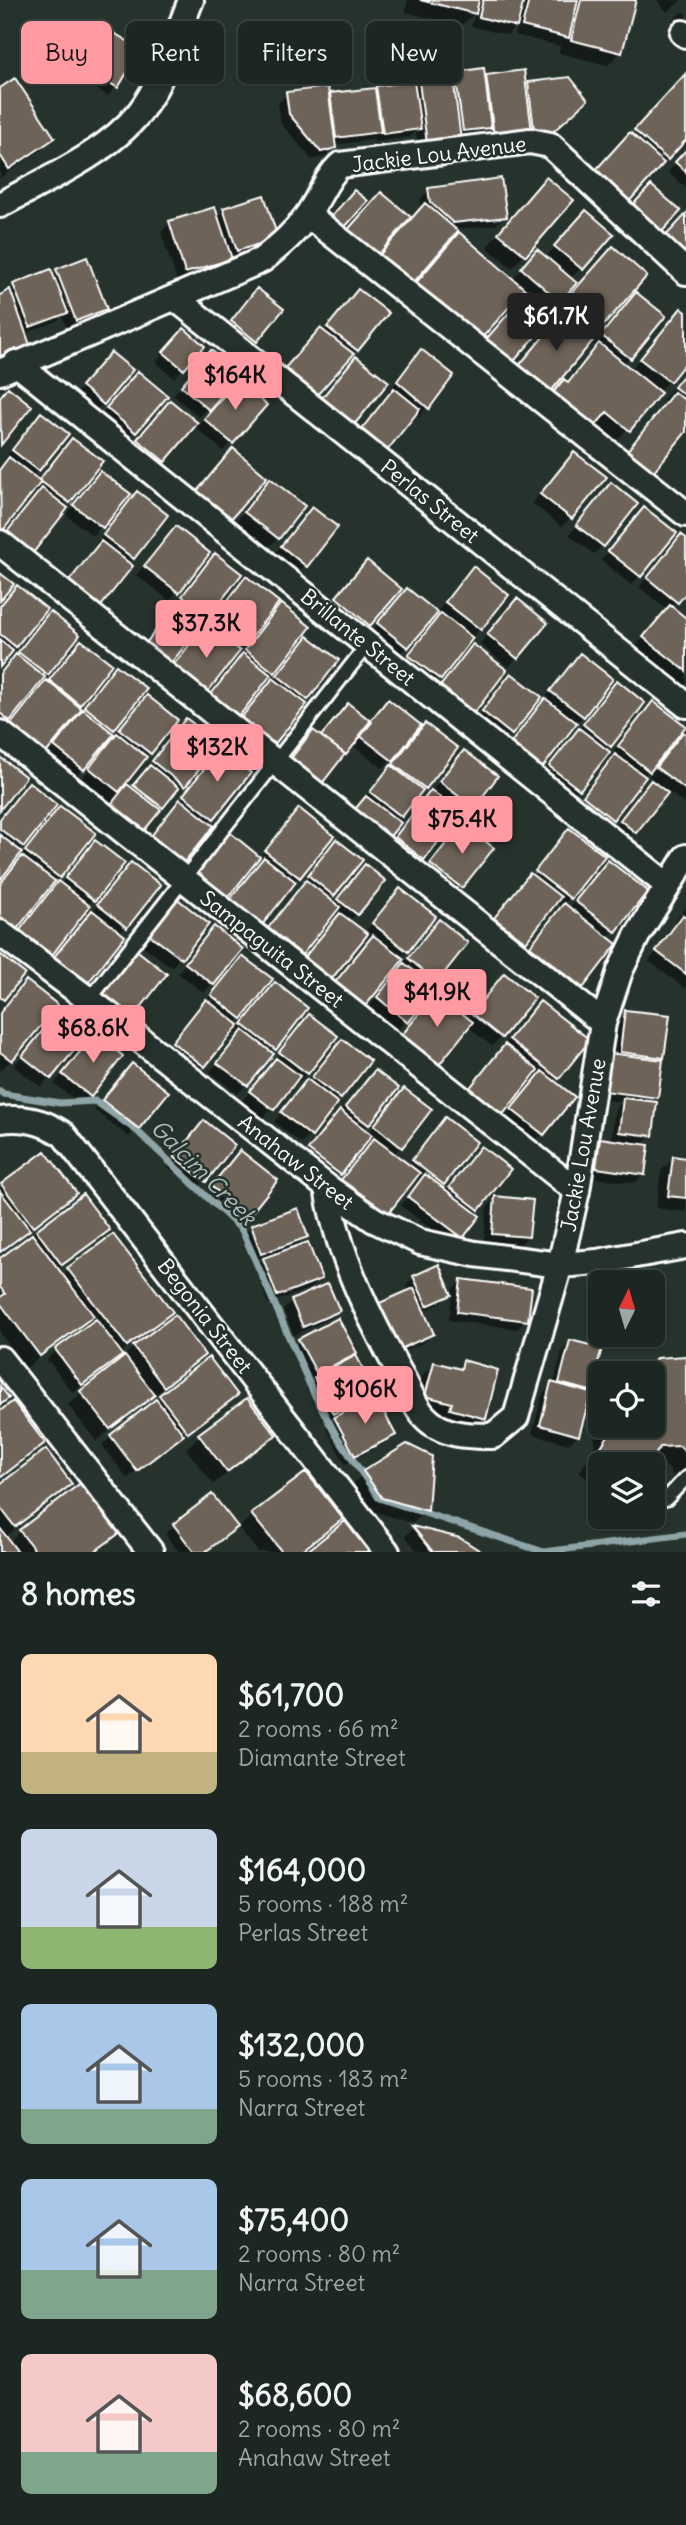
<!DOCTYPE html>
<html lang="en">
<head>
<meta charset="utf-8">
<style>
	:root { --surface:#1c2622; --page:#29322f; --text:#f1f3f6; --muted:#a0a5a5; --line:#3a4340; --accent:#ff9aa2 }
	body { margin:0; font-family:Delius,sans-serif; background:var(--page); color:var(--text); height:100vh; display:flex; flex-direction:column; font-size:26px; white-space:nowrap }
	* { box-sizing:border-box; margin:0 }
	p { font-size:23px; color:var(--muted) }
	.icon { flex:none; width:38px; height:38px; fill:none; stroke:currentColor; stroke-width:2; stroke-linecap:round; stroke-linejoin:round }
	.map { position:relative; height:1552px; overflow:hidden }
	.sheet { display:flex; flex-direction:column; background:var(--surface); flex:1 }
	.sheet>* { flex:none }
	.banner { position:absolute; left:21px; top:21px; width:644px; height:63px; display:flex; gap:14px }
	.needle { width:46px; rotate:5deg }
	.controls { position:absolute; left:588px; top:1270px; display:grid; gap:14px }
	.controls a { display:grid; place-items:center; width:77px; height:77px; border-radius:10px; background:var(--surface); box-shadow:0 2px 5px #0004,0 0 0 2px var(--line); font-size:35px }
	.price { position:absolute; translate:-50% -60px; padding:0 16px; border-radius:7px; background:var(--accent); color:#111; font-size:23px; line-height:46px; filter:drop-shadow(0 2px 4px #0008) }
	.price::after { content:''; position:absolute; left:50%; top:42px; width:21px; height:16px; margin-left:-10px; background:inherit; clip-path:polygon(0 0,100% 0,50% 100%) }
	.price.active { background:#222; color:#fff }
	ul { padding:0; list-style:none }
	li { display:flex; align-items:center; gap:21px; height:175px; padding:0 21px }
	li span { display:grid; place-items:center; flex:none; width:196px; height:140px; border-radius:10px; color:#555 }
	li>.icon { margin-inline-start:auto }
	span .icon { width:84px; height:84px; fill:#fffc; stroke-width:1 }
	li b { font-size:30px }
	h2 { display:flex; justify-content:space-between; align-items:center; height:84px; padding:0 21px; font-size:30px }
	.chip { padding:0 24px; border-radius:10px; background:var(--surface); box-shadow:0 2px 5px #0004,0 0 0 2px var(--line); font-size:24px; line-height:63px }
	.chip.active { background:var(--accent); color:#111 }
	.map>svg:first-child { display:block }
	.shadow { fill:#0007 }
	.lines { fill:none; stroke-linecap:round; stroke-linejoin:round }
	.stream { stroke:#8fa4a6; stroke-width:7 }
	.building { fill:#6e6458; stroke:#fff; stroke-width:2 }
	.service-casing { stroke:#fff; stroke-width:18 }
	.minor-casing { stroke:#fff; stroke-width:30 }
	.service { stroke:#26332d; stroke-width:12 }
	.minor { stroke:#26332d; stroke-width:24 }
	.labels { text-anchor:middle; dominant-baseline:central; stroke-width:5; stroke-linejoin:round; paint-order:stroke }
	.street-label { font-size:21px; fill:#fff; stroke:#26332d }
	.water-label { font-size:23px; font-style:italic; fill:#abbbbc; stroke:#26332d }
</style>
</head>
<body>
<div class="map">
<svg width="686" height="1552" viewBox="0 0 686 1552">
	<rect width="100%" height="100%" fill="#26332d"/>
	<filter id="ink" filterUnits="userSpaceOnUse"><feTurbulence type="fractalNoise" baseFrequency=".0143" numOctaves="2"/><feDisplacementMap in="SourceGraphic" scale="14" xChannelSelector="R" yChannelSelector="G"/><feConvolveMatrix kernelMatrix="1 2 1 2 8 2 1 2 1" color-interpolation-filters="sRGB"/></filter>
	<g filter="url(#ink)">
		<!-- shadow -->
		<path class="shadow" d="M408,0H634L621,52L608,65L559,53L560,46L514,35L517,25L507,35L471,26L475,13L461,26L405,12Z
			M657,0H682L667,12Z
			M686,12V33L672,21L680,13Z
			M97,25L138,50L116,87L108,96L66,71L88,34Z
			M523,72L525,87L528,83L569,79L535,146L419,152L416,131L410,137L374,142V137L370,140L334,145L326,156L312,160L281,123L278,103L287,94L328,95L375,89L410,83L418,75L451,78L456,73L483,77Z
			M686,75V138L654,172L631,135Z
			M0,91L53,138L40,151L0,178Z
			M686,152V188L668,172Z
			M429,190L505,216L496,225L457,229L394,300L364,274L394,234L396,237L421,209L420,199Z
			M533,192L572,201L512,268L487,247Z
			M263,197L267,247L230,258L221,267L177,281L161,232L170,223L217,217L224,209Z
			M577,221L581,268L570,279L559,300L549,310L554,314L600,262L596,332L504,383L556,322L530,292L524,287L479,339L403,298L446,248L512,280L529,260L545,258Z
			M57,271L105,309L96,318L67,329L62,316L57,321L24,334L28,344L15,358L0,363V298L14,286L52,276Z
			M249,299L256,341L247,350L223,330Z
			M350,300L386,313L357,350L308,402L277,378L311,339L323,333Z
			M628,303L630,357L623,364L630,370L681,310L686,314V359L616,442L594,425L575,445L536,414L551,395L566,384L598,348L594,345Z
			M175,340L203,346L174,378L156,362Z
			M421,352L452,375L419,417L390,390Z
			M356,358L348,430L335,443L304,419Z
			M203,361L208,409L199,417L173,395Z
			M102,363L131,371L94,413L74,396Z
			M686,371V429L612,469L665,403L662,401Z
			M129,382L166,396L126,441L99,417Z
			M229,391L232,442L223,451L196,428Z
			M162,411L163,461L155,469L130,448Z
			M41,414L38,470L31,477L38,482L72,440L100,462L64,507L0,541L38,494L33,490L0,532V469L7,462L4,459Z
			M225,459L230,518L221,527L190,500Z
			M565,463L604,478L562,527L532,503Z
			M100,473L128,495L93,536L66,515Z
			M262,489L278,538L269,547L236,521Z
			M603,493L602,546L594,554L569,535Z
			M129,502L166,516L127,564L57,596L97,546L95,545Z
			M644,509L640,576L631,585L601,560Z
			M303,518L305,566L297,574L273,556Z
			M176,528L177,592L169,600L136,575Z
			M686,541V591L671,608L686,620V686L681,691L632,651L667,610L639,587L673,546Z
			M207,564L239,574L200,623L135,657Z
			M359,571L369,625L360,634L328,607Z
			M464,577L480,629L431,687L401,664L442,614L438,611Z
			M238,588L245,643L237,651L163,678Z
			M398,599L435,613L398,656L370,633Z
			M0,606L15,646L0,664Z
			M508,609L517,658L508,667L480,644Z
			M273,614L274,672L265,680L200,708Z
			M42,622L47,674L0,728V674Z
			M81,642L79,703L76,706L81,710L108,676L113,729L109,733L114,736L138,706L176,720L124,783L130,789L178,729L217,745L183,786L175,795L172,793L158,810L113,803L82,778L113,740L109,737L74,778L0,737Z
			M300,647L307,698L272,744L233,729Z
			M572,664L582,716L532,776L502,753Z
			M503,684L511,734L502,742L474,721Z
			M608,691L610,746L605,750L608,753L570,798L542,775Z
			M388,701L391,760L383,768L352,745L281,771L314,732L321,737L370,722Z
			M653,703L649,770L603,827L575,805L613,758L610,756Z
			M417,734L455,749L396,821L362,802Z
			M686,737V805L667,791L626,841L612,830L654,780L649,776L675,743Z
			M212,760L213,818L208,823L140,849Z
			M455,761L472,807L464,815L460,812L414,868L387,846Z
			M29,785L55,805L18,851L22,854L60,808L59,877L7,936L0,931V884L19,861L14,858L0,877V819Z
			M291,819L332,836L252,932L223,909L261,863L227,833L259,858Z
			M454,834L492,848L452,896L423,873Z
			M561,839L570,898L563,904L569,909L599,871L645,892L607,938L582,986L569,999L518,960L562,907L555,902L516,950L487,928L521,884L530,875L532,876Z
			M95,842L122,863L42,963L12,940L50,893L60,885Z
			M337,842L360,861L328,900L333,904L366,866L384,881L349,922L364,933L400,891L433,917L352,1018L324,996L371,939L365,934L320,989L295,969L339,916L334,912L288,967L256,942Z
			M131,864L126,926L119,933L46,968Z
			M165,907L207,924L172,967L138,942Z
			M686,907V989L649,961L678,923L675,921Z
			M430,930L436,981L398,1030L369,1007Z
			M205,937L240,949L204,993L178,973Z
			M234,967L240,1018L195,1075L165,1051Z
			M26,982L11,1060L0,1071V1012Z
			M496,985L501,1037L492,1046L467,1026V1020Z
			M266,994L274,1048L238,1094L210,1072L239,1037L235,1034Z
			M540,1003L587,1041L553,1082L572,1097L534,1143L503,1118L533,1082L497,1053Z
			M626,1011L663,1057L659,1061L657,1097L650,1103L651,1136L641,1145L644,1174L635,1183L588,1177L592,1149L601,1140L611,1141L615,1109L622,1102L596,1099L612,1055L617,1020Z
			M309,1016L335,1036L307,1073L298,1082L295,1080L264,1118L242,1101Z
			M47,1025L82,1037L41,1087L14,1066Z
			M342,1041L369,1062L302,1144L274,1122Z
			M86,1045L89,1095L81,1104L54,1084Z
			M132,1065L138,1128L129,1137L94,1110Z
			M375,1072L368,1124L362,1130L368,1134L404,1090L401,1147L393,1155L407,1166L437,1128L442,1184L439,1187L445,1192L473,1157L478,1209L462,1237L453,1246L401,1206L420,1182L414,1177L385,1214L330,1194L374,1141L369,1137L331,1183L301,1160L331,1121Z
			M204,1122L233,1145L196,1190L166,1166Z
			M45,1153L75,1193L62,1206L0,1253V1187Z
			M674,1158L686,1159V1212L656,1208L661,1171Z
			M231,1161L275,1180L239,1224L203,1196Z
			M496,1198L528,1236L519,1245L484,1242L487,1207Z
			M252,1226L306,1236L294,1249L320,1279L311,1288L268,1304L255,1268L267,1256L252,1261L243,1235Z
			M37,1231L99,1238L57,1270L61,1276L68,1269L171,1312L158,1325L120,1353L112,1363L73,1393L47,1359L88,1326L85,1322L26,1368L0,1333V1260Z
			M414,1277L450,1294L441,1303L422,1312L432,1334L423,1343L387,1358L408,1292L406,1286Z
			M462,1280L526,1320L517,1329L449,1320L453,1289Z
			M292,1301L338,1310L329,1319L294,1335L283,1310Z
			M299,1340L354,1352L344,1363L373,1392L359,1405L394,1434L385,1443L345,1464L326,1428L339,1415L324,1422L306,1388L317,1377L307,1381L290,1349Z
			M571,1342L600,1349L578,1435L569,1444L532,1434L543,1393L553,1385L562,1351Z
			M134,1347L203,1355L190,1368L96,1441L68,1405Z
			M686,1358V1467L673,1476L663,1462L647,1465H600V1486L579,1473L594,1449L597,1412L600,1409V1426H653V1374H642L656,1360Z
			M209,1360L236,1395L223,1408L127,1478L102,1445L160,1396Z
			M463,1362L484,1418L471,1431L413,1409L421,1377L434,1364L456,1369Z
			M0,1414L43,1443L0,1479Z
			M274,1435L261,1448L213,1484L186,1449L199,1436Z
			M364,1473L426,1510L413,1523L369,1510L351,1486Z
			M70,1484L57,1497L5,1537L9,1543L20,1531L118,1532L105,1545L96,1552H0V1487Z
			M212,1496L227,1535L205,1552H179L165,1534Z
			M252,1515L340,1519L301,1552H258L239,1528Z
			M413,1528L459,1540L478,1552H418L405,1536Z"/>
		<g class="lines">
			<!-- stream -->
			<path class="stream" d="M0,1091L4,1094L60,1103L95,1101L137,1131L242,1230L314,1394L336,1435L379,1498L544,1552L686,1534"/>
		</g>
		<!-- building -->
		<path class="building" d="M420,0H479L476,14Z
			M483,0H524L517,27L479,17Z
			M529,0H578L569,38L522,26Z
			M581,0H636L622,53L571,40Z
			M97,23L141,49L118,88L74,62Z
			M484,68L491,128L463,131L455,72Z
			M452,69L461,140L427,144L418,74Z
			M524,70L532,131L494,136L486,75Z
			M686,73V140L668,160L634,130Z
			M570,77L588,100L545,139L534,129L528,82Z
			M15,78L55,138L9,169L0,155V88Z
			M414,81L421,129L383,134L376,86Z
			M328,87L336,148L321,152L289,114L286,92Z
			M375,88L381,132L336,138L330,93Z
			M630,132L664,163L626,205L592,174Z
			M686,150V172L675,162Z
			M546,177L574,200L526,256L498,233Z
			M501,178L507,217L453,223L430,202L428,188Z
			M651,185L681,211L657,237L627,211Z
			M354,190L368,201L345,227L332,216Z
			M381,192L411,217L374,260L344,234Z
			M264,195L278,238L237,251L223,208Z
			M425,203L458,231L408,289L375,260Z
			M215,207L232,259L185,273L169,221Z
			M586,210L614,234L583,270L554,246Z
			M686,214V263L661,241Z
			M459,232L525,289L480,340L415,284Z
			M613,246L647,276L597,333L563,303Z
			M537,249L577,283L560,302L521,268Z
			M87,257L107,309L76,321L56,269Z
			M51,269L68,313L30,327L13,284Z
			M257,288L284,309L257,342L231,321Z
			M10,289L30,345L0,356V295Z
			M358,289L389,313L358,351L327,327Z
			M529,290L556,313L508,368L481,345Z
			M636,292L666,316L631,359L601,335Z
			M681,308L686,312V362L670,382L640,359Z
			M565,311L596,337L547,396L516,369Z
			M184,328L205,346L184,370L163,352Z
			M320,328L354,354L318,394L284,369Z
			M599,343L661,393L630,431L607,412L589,433L547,400L564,379L568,383Z
			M421,349L454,375L429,409L397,381Z
			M211,350L240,374L209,410L181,386Z
			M111,352L133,370L104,405L81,386Z
			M356,356L389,382L349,431L316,405Z
			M138,371L168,396L136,433L106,408Z
			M686,372V396L674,387Z
			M237,380L267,405L233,444L204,419Z
			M8,387L32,406L1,445L0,397Z
			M394,388L420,409L382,457L356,436Z
			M674,392L686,401V432L650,476L624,455Z
			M170,400L198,423L165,462L137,439Z
			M41,412L69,434L39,471L12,450Z
			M72,438L103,461L70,503L39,480Z
			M233,448L267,477L231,519L197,491Z
			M574,452L607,477L572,519L540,494Z
			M9,457L41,482L1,533L0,469Z
			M100,471L131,494L103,528L73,505Z
			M270,478L305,506L279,539L244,512Z
			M611,482L638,504L604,547L576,525Z
			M42,488L68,508L29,558L2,538Z
			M137,491L168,515L134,559L103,535Z
			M312,507L338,527L307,567L281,546Z
			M644,507L677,533L641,577L608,551Z
			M176,526L210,553L179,593L144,566Z
			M681,534L686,538V593L678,603L647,578Z
			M101,541L133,566L97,611L65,586Z
			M215,553L242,574L209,616L182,596Z
			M367,560L402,589L370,626L336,597Z
			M473,566L509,595L481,630L445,602Z
			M0,573L14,584L0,601Z
			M246,576L279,602L246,644L214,619Z
			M17,585L47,609L16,647L0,634V606Z
			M407,588L438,613L408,648L377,623Z
			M517,598L548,623L518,659L487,634Z
			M179,600L205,620L168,667L143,647Z
			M281,603L311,627L275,673L245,650Z
			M670,605L686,618V671L643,637Z
			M50,611L80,635L48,675L18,652Z
			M441,613L473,638L441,680L408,655Z
			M206,624L240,651L205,695L171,668Z
			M308,636L339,660L308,700L277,675Z
			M0,640L13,651L0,667Z
			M81,640L112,664L80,705L49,680Z
			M473,644L507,670L472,716L438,689Z
			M243,653L271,675L236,720L208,698Z
			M580,653L613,679L584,717L550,691Z
			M16,654L45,677L10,721L0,713V674Z
			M116,665L147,689L114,730L84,706Z
			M511,673L542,697L512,735L482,711Z
			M273,678L307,704L274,745L240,719Z
			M46,680L82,709L43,757L7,729Z
			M617,680L645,703L611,747L583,724Z
			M147,695L178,720L151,754L119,729Z
			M545,698L577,723L542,768L510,744Z
			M388,699L421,725L393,761L359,735Z
			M653,701L686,726L650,772L618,746Z
			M348,703L372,722L346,755L321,736Z
			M83,709L114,734L84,770L54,746Z
			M186,718L219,744L185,787L152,761Z
			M425,723L458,748L426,789L393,764Z
			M579,728L610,752L580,790L549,766Z
			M313,730L345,754L320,786L289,761Z
			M683,732L686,734V790L656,767Z
			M117,733L147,757L119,792L89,768Z
			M221,748L251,773L214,819L183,795Z
			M464,750L498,776L474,808L439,781Z
			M615,754L646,777L613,820L583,796Z
			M0,757L26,777L0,810Z
			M150,765L179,788L163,808L133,785Z
			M391,765L423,790L402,817L370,792Z
			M651,780L668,793L636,833L620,820Z
			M29,782L57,805L24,847L0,829V819Z
			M127,784L161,810L138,838L105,812Z
			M431,790L461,813L424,860L395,837Z
			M366,796L401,823L386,841L351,814Z
			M180,799L214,826L181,866L148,840Z
			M60,806L96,833L60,878L25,851Z
			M299,808L334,836L300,878L265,851Z
			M462,823L494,848L462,888L430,864Z
			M569,828L605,856L571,899L535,871Z
			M227,830L260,857L226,900L193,873Z
			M0,835L22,852L0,880Z
			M336,839L363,860L334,896L308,875Z
			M95,840L125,863L95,901L65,878Z
			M22,856L55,881L17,929L0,916V884Z
			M264,857L296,882L262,925L230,899Z
			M608,860L648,891L616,932L575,901Z
			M131,862L161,885L127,928L97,904Z
			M365,864L386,881L358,915L337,899Z
			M530,873L561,897L526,942L494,918Z
			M306,880L340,907L302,955L268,928Z
			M58,881L90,906L52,955L20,930Z
			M400,888L436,916L408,952L372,923Z
			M174,896L209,924L182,959L146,932Z
			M564,903L617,944L583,988L530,946Z
			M92,910L125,936L87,984L53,958Z
			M340,913L368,934L330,981L303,959Z
			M683,915L686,917V974L656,951Z
			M439,919L468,943L437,982L408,958Z
			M214,926L243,949L214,985L185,963Z
			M373,935L404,959L362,1010L332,986Z
			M134,948L167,974L131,1020L98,995Z
			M0,954L25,974L4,1000L0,997Z
			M242,956L273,979L242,1019L211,995Z
			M404,963L436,988L408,1023L377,997Z
			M504,973L535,998L502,1038L472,1014Z
			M26,980L58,1005L12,1061L0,1052V1013Z
			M275,982L308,1008L276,1050L242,1024Z
			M436,993L473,1022L438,1066L401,1036Z
			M206,999L239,1025L205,1067L172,1042Z
			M540,1001L590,1040L559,1079L509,1039Z
			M625,1010L670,1015L664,1058L620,1052Z
			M56,1014L85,1037L51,1079L22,1056Z
			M309,1014L338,1036L308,1074L279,1052Z
			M243,1030L274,1054L248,1086L217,1063Z
			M95,1033L123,1056L91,1097L62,1074Z
			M342,1039L371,1061L341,1099L312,1077Z
			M505,1044L538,1070L501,1117L468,1090Z
			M609,1053L663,1060L658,1098L604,1091Z
			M276,1058L300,1076L274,1110L249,1091Z
			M132,1063L169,1092L139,1129L102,1100Z
			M375,1070L399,1088L369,1125L345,1107Z
			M542,1071L575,1097L544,1135L511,1109Z
			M307,1079L338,1103L312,1137L281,1112Z
			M404,1088L432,1109L402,1148L374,1125Z
			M623,1098L657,1102L653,1136L619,1132Z
			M340,1110L372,1135L341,1175L308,1150Z
			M445,1117L477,1142L444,1185L412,1160Z
			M204,1120L235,1145L206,1182L174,1157Z
			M374,1138L420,1173L387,1215L341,1180Z
			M600,1138L649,1145L645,1175L596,1168Z
			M481,1146L511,1169L479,1210L449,1187Z
			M240,1150L278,1180L249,1216L211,1186Z
			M45,1151L77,1193L33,1227L1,1184Z
			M673,1156L686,1158V1198L668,1196Z
			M425,1174L480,1216L463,1238L408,1197Z
			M0,1191L30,1230L0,1252Z
			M83,1194L110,1230L62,1265L36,1230Z
			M495,1196L533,1200L529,1237L492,1234Z
			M298,1208L308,1237L261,1254L251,1225Z
			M32,1234L94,1316L40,1356L0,1303V1297L5,1294L0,1287V1258Z
			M113,1234L173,1312L127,1346L67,1268Z
			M308,1242L322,1279L277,1296L263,1258Z
			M439,1264L452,1295L427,1306L413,1276Z
			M461,1279L532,1288L528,1321L457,1312Z
			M328,1283L340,1311L303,1327L291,1300Z
			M414,1288L434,1334L396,1351L375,1305Z
			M175,1315L205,1355L164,1387L133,1346Z
			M338,1318L357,1353L317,1374L298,1339Z
			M96,1319L123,1355L82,1385L55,1349Z
			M570,1340L602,1348L590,1391L559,1383Z
			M356,1355L375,1392L333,1414L314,1378Z
			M125,1356L155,1395L110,1429L80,1391Z
			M686,1356V1454L680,1446L660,1447L649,1465H609L595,1456L611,1431V1426H653V1374H646L656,1358Z
			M209,1357L238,1395L188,1433L159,1395Z
			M463,1360L498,1370L486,1419L450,1409L452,1403L425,1396L434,1362L461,1369Z
			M551,1382L591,1393L579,1436L540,1425Z
			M0,1386L9,1398L0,1405Z
			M375,1396L396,1435L355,1456L334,1417Z
			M247,1398L276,1435L227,1472L198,1434Z
			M156,1399L184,1435L137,1471L110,1435Z
			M13,1401L45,1443L0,1478V1411Z
			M407,1444L432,1456L428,1511L382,1498L363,1471Z
			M46,1449L72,1484L15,1527L0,1507V1484Z
			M306,1472L343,1519L300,1552H282L251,1514Z
			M82,1482L121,1532L94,1552H36L19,1530Z
			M212,1494L238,1527L205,1552H194L173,1524Z
			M345,1521L369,1552H306Z
			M412,1526L460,1538L482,1552H433Z
			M0,1528L17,1551L16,1552H0Z"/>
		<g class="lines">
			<defs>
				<path id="service" d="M89,1000L368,644
					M666,1499L686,1478"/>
				<path id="minor" d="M683,33L686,35
					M0,205C45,180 106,154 139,113C164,81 176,36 191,0
					M308,215L686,514
					M175,298L686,705
					M16,363L667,885
					M0,372L262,260C279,246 294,234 306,217C319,200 325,179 340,165L530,141L550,145L686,272
					M0,543L603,1023
					M0,733L577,1191
					M0,933L113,1018L327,1187L374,1220L420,1242L475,1254L560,1265L597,1262L686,1246
					M0,1120C25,1117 42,1121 63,1134L387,1552
					M327,1187C337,1254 370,1319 403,1379C409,1390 415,1407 424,1416C442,1436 468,1436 493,1436L516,1417L560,1265L577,1191L603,1023L620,971L637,936L686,857
					M0,1359L151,1552"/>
			</defs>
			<!-- service casing -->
			<use href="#service" class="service-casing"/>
			<!-- minor casing -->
			<use href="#minor" class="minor-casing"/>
			<!-- service -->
			<use href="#service" class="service"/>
			<!-- minor -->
			<use href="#minor" class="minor"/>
		</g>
	</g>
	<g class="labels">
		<!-- street labels -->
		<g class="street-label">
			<text transform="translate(439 154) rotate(-7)">Jackie Lou Avenue</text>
			<text transform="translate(430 501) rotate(39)">Perlas Street</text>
			<text transform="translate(358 637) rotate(39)">Brillante Street</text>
			<text transform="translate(272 949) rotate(38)">Sampaguita Street</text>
			<text transform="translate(583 1145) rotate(-80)">Jackie Lou Avenue</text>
			<text transform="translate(296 1162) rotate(38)">Anahaw Street</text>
			<text transform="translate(205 1316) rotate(52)">Begonia Street</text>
		</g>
		<!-- water labels -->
		<g class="water-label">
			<text transform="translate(204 1172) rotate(45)">Galcim Creek</text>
		</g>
	</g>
</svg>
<div class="controls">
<a><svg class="needle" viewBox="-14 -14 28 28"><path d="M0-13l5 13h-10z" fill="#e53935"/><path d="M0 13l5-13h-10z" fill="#a0a5a5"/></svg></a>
<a><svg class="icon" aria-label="locate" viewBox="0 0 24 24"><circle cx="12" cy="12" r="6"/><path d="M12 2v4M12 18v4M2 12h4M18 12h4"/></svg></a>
<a><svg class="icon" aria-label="layers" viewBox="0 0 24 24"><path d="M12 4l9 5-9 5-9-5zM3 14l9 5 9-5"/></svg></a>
</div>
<b class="price active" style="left:556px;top:353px">$61.7K</b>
<b class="price" style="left:235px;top:412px">$164K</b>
<b class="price" style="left:206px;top:660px">$37.3K</b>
<b class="price" style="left:217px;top:784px">$132K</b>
<b class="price" style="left:462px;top:856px">$75.4K</b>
<b class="price" style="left:437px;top:1029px">$41.9K</b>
<b class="price" style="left:93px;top:1065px">$68.6K</b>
<b class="price" style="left:365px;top:1426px">$106K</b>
<div class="banner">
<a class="chip active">Buy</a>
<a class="chip">Rent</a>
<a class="chip">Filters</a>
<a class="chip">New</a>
</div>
</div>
<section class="sheet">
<h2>8 homes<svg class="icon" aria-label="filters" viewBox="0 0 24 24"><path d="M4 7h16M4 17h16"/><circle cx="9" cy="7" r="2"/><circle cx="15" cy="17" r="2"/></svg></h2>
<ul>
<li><span style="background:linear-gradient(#ffd9b3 70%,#c2b280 0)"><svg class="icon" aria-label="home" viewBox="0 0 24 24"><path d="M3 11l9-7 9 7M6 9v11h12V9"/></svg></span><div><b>$61,700</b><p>2 rooms · 66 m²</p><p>Diamante Street</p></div></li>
<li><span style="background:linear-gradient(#c9d6e8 70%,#8fb573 0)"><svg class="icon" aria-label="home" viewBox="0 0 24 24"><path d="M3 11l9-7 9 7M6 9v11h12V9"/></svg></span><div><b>$164,000</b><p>5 rooms · 188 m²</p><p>Perlas Street</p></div></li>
<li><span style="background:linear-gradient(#a9c7e8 75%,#7fa58c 0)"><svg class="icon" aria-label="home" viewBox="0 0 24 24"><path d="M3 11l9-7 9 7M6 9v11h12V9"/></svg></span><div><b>$132,000</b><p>5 rooms · 183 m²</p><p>Narra Street</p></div></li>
<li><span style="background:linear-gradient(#a9c7e8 65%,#7fa58c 0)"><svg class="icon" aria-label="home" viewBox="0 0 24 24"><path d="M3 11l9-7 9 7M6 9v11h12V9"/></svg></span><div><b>$75,400</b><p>2 rooms · 80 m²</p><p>Narra Street</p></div></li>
<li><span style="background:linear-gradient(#f6c9c9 70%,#7fa58c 0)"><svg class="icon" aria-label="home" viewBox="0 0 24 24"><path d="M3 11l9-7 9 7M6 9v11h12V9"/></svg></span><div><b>$68,600</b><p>2 rooms · 80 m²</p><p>Anahaw Street</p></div></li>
</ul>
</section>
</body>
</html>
